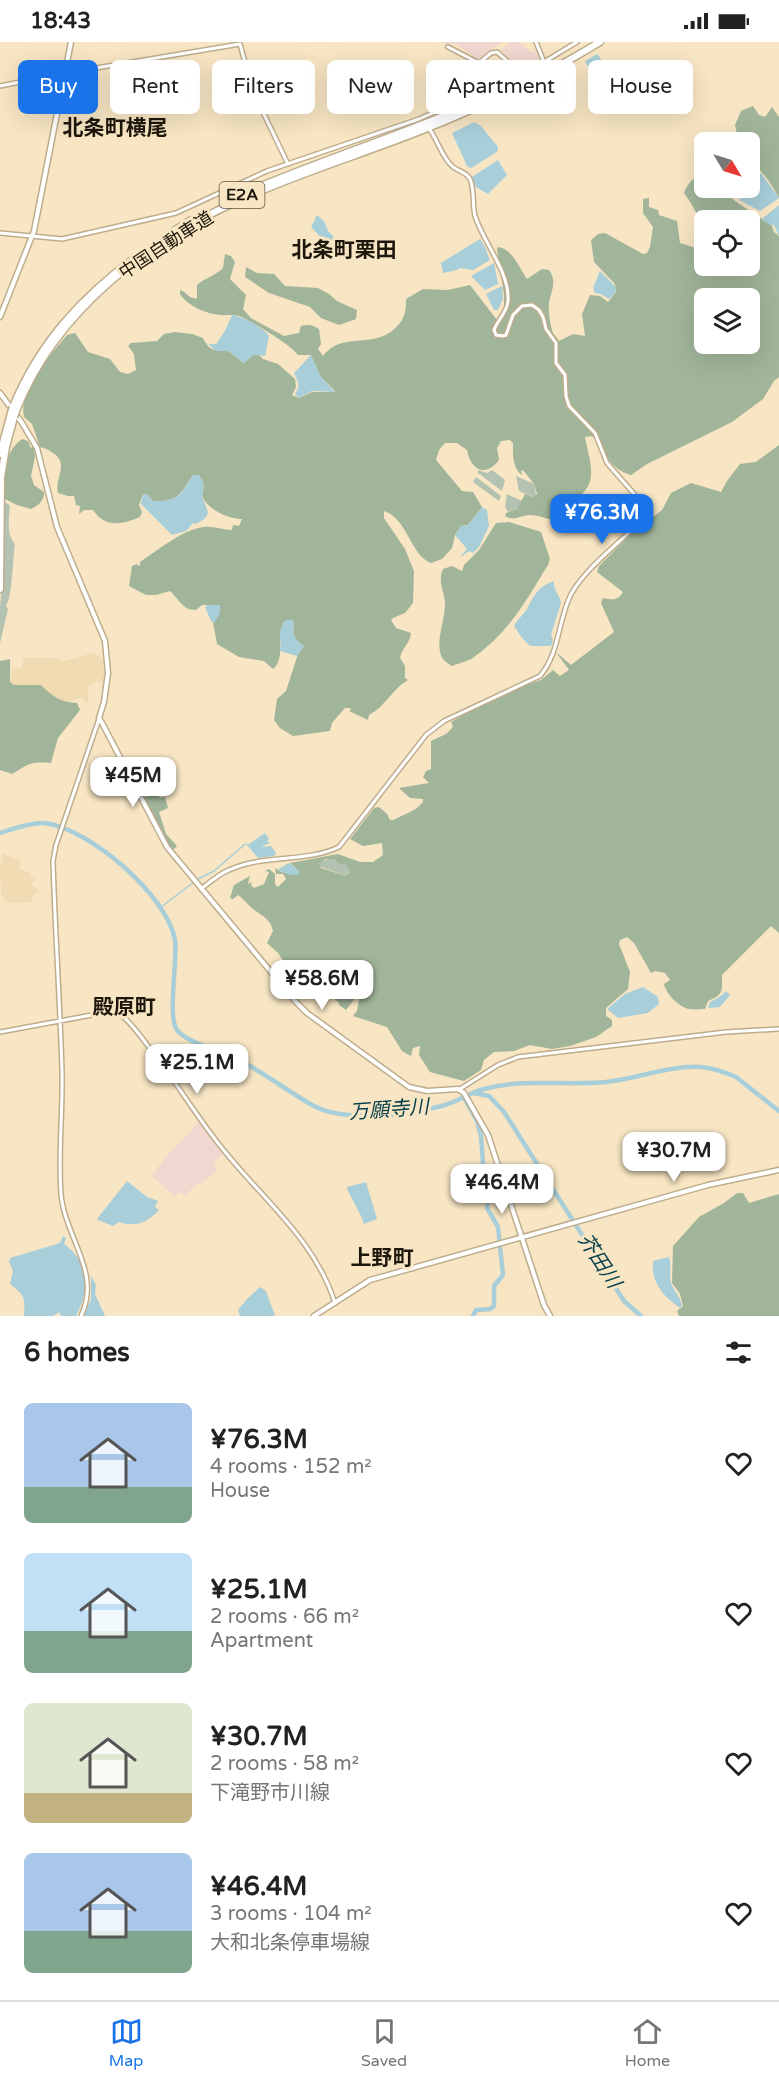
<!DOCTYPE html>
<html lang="en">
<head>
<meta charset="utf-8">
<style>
	:root { --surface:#fff; --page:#f6f6f6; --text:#222; --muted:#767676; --line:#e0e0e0; --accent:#1a73e8 }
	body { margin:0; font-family:"Varela Round","Noto Sans JP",sans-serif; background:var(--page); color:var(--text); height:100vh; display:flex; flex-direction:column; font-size:22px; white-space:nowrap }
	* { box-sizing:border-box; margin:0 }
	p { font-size:20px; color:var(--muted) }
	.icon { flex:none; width:33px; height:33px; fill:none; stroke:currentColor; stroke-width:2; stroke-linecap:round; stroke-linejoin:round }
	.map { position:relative; height:1274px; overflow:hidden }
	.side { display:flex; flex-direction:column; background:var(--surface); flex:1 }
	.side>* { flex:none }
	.guide { position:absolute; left:18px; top:18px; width:744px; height:54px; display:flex; gap:12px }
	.needle { width:39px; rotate:128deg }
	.controls { position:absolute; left:694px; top:90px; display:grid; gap:12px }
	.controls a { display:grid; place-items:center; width:66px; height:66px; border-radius:9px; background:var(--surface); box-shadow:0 6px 24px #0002; font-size:30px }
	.price { position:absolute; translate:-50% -51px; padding:0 14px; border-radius:12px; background:#fff; color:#222; font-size:20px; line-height:39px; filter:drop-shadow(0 2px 3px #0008) }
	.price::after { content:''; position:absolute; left:50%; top:36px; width:18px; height:14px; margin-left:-9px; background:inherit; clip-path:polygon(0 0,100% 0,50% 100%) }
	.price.on { background:var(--accent); color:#fff }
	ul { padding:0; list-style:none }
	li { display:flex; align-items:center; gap:18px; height:150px; padding:0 24px }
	li span { display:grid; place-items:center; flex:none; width:168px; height:120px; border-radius:9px; color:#555 }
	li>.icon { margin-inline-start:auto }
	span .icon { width:72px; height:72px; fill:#fffc; stroke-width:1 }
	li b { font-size:26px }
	h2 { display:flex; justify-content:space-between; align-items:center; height:72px; padding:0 24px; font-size:26px }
	.pill { padding:0 21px; border-radius:9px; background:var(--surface); box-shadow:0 6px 24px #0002; font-size:21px; line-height:54px }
	.pill.on { background:var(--accent); color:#fff }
	.status { display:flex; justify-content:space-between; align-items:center; height:42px; padding:0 30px; background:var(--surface); direction:ltr }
	.status svg { height:16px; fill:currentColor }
	.tabs { display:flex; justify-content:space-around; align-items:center; height:84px; border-top:2px solid var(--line); background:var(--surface); font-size:16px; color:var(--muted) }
	.tabs a { display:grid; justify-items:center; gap:3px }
	.tabs .on { color:var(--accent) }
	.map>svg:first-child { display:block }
	.built { fill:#f0dbb2 }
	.education { fill:#f0d7cf }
	.green { fill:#b4c2b1 }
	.forest { fill:#a0b59a; fill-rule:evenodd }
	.water { fill:#a8ced9 }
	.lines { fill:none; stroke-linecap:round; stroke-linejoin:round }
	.stream { stroke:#a8ced9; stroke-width:1.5 }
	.river { stroke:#a8ced9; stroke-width:4.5 }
	.tertiary-casing { stroke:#bead8d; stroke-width:6 }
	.secondary-casing { stroke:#bead8d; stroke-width:7 }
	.motorway-casing { stroke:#bead8d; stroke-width:9 }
	.tertiary { stroke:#fff; stroke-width:3 }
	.secondary { stroke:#fff; stroke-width:4 }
	.motorway { stroke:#fff; stroke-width:6 }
	.motorway-bridge-casing { stroke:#bead8d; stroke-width:9; stroke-linecap:butt }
	.motorway-bridge { stroke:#fff; stroke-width:6 }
	.labels { text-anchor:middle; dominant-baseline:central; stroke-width:6; stroke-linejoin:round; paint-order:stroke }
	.shield { fill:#f7e5c3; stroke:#5e5542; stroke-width:1.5 }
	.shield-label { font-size:16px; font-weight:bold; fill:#1d170b }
	.street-label { font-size:18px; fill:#1d170b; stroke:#f7e5c3 }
	.water-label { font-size:20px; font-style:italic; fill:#053f4c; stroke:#f7e5c3 }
	.quarter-label { font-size:21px; font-weight:bold; fill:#1d170b; stroke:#f7e5c3 }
</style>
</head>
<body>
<div class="status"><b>18:43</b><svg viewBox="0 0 49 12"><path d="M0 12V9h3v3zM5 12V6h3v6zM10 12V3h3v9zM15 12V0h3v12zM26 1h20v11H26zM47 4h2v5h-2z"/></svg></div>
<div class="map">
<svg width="779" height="1274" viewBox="0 0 779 1274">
	<rect width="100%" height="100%" fill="#f7e5c3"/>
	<!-- built -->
	<path class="built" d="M93,611L104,618V634L103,642L97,639L88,644V661H86L82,655L69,659H60L53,655L41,643H14L10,641L12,627L22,626L23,616H54L64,619Z
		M2,811L21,818L20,827L31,831V834L36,835L31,843L40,848L33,853L32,860L8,861L1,853L0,821H2Z"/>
	<!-- education -->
	<path class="education" d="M437,0H502L478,17L457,3Z
		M510,0H520L531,10L536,9L539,17L520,26L501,8Z
		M200,1079L223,1112L214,1121L217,1129L202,1141L197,1142L185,1154L181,1150L174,1154L152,1134L163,1118Z"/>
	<!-- green -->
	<path class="green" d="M478,428L487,431L492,428L505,438L502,449L478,431Z
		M516,434L534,442L536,453L533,455L519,449Z
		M476,435L501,454L499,459L473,440Z
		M507,452L522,459L517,467L508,470L505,465Z
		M3,458L10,464C9,477 6,492 15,502C13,514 12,557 6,564L8,567L0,601V565L4,517Z
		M329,817L345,821L348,822L350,830L346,834L318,824L321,819Z"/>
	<!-- forest -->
	<path class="forest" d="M753,64L759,73L765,75L772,65L779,75V156C771,142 765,130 750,121V100H732L730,98L737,92L735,83L741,69Z
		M705,131V146H719L735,159L772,184L774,190L779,194V335L774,339L763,357L732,380L647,422L631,433C609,427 606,410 592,394L585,395C589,419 601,442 574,458L566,455L560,457L556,477C546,478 540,473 530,473C520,473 515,480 505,474L506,471L517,467L525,452L533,455L537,452L534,442L523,428L521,429L522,433C512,426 513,412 513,401L510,398L501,399L497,406L499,418C485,436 471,428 467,408L457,401H445L439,408L436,418L462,449L473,450L482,465L468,483L461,484L455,493L452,506L442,517L431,521C411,514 407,476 384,469V476L405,507L414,529L413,561L405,571L393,576L391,578L396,586L411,591C410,602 402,605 400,616L405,624V636L408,638C392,647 385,665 369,673L368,678L349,669L351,668L350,666H345L332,681L330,689L293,694L280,686L274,678L277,657L286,649L298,612L304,604C294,598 292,592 294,581L292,578L285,579C274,593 287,615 273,627L264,619L239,615L217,602L213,580L220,571L219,563H202L196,568C182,568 179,557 170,549L156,553H146L129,544L132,524L137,522L138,524L140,523V520C157,509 183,487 204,485C213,484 223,488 232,488L233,483L239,484L242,477C228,477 206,467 202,453C204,445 205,439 198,433H193C180,452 179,460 153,459L148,453L143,452L139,463L142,470L140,475C122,483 105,486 93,468H84L79,472L80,464L76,463L74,454H68L58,451C54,436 70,422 53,411C49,408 45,406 40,405L32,382L24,375C18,349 51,312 67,293L75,291L88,310L110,317L120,330L128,332L136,328L134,312L128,304L131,301L157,299L164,292L175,290L192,292L203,296C212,313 214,305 227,309C233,311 239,318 244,321L253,313H259L263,317L278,322L295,337L296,345L292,353L299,356L312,350H335V349L320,334L311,313H298C290,302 253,280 239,274C233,272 227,274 221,273C206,272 188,264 180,252V248L183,249L190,255L197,257V243C205,236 215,234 223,226L225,212L231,214L235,220L230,237L246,253L243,267L251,276L284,294L299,291L301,284C310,282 312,283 319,287L321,302L318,307L323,314C341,290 370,306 392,289C404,279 406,272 406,257L423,247L448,248L470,243L497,278L504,266V253L497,207L498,205C512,206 520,227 527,237L542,227L549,228C556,237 553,246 550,256C547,264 550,283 553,291C555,294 557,296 559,299L573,292L585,294L582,272L590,253L600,254L608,260L616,250L615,242L594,220L591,198L598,192L605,191L643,212L647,211L650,205L653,185L643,171V157L649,156V165L658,168L659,173L677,179L680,201L696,206L703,201C701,194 702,188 700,181C697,170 691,161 684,151C689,139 694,135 705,131ZM705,178H750V224H705ZM705,256H750V302H705Z
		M246,225L257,231L274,232L285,244L318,246L329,252L337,259L357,268L356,277L339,283L321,276L310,265L269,251L245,235Z
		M22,397L28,399L31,406L34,404L35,415L31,434L34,443L44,450C45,458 38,464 31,467L17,463L3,456C3,436 4,409 22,397Z
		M779,403V891L771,884L722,933C722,950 724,952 708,959L705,967C700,967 694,968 689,967C679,965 666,952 664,942L670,938L665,931L655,929L651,931L634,901L627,895L620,898L619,902L630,930L628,947L606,966V974L612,978V984L596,995L570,1004L552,1007L530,1003L514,1009L494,1010L484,1018L481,1028L464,1039L430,1030L419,1013L420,1004L413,1006L411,1014L402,1009L387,985L353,974L357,969L359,957L357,954L346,968L339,963V961L320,943L311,930L307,931L294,918L284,920L278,911L267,901L273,889C271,877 262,874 253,867C248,863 244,857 238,853L233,857L230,856L234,843L250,834L248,842L252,840L251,843L254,846L264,842L269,830L265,829L269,827L275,832V842L278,845L286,837L283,832H276L275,826L281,830L299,833V829L290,821L338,812L360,820H373L383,813L382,801L363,804L350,797L374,766L379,765L387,772L390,778H394C407,770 412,772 423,760V757L410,756L399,746L429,741L423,735L426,729L431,727V699L446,692L453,685L451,680L501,651L541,638L553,628L560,634L569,628L556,610L571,623L614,590L601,561L603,556C612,558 618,559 623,550L597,530L599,524L631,492L662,468L671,451L691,441L721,450L727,439L740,422L756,420ZM325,817L335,818L342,823L345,821L350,830L346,834L321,826L319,822Z
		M509,480L541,490L550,517L548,523C525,560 510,589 474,615C468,620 458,621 452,624C445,620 441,617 440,609C437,596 445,577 445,562C445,550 438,542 442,530L443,527L452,524L462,529L464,523L479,508L496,481Z
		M10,617V640L14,643H41C53,655 60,660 77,661L80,668L58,696L51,721C29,719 29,722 12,732L0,728V619Z
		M157,751L160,756L165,755L168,766L159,770L166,792L177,804L174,807H170L162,793L159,783L154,777L143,756Z
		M737,1151H743L749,1161L779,1152V1274H679L677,1269L683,1264L680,1252L672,1241L673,1204L699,1175L724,1161Z"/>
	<!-- water -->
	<path class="water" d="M597,12L607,25L597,34L589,26L585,19Z
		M474,80L481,84L498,105L497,110L471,126L467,124L452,91Z
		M498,118L507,133L488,152L476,145L472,135Z
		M761,131L779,156L760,169L739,158Z
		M779,163V194L774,183H770L762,177Z
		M317,173L324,179L328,189L335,196L327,202L311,185Z
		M480,197L485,205L490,218L473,228L460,226L457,228L443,231L441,221Z
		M494,221L498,242L485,248L471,234Z
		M600,229L615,244L616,250L609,257L601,252L595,251L593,246Z
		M502,244L503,257L498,268H494L486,252Z
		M232,273C243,275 263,285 269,294L265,314L253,313L244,321L228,309H216L208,302H216L225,289Z
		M311,313L320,334L335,350L312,349L299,356L295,352C301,344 298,339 294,331Z
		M193,433H198C205,439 204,445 202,453C206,469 215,472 196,482L193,481L186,489L172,493L141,462L143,452L148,453L153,459C179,460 181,452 193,433Z
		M482,465L487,468L489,484L479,505L473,511L469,509L459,516L467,507L455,493L461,484L468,483Z
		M554,539C553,548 560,553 561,561L551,593L553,598L551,604H530L522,596L514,584C518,576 526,571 529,563C534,552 541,543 554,539Z
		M208,563H220V571L215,580L211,579L205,565Z
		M287,578H292L294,581C291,592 295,598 304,604L297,614L280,609C282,597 276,587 287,578Z
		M265,791L269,797L267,800H271L261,805L271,804L276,811L274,814L258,816L248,804L245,802H249Z
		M289,821L299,829V833H291L277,828Z
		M643,945L658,955L659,962L648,971L618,976L607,967L625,952Z
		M726,949L730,953L720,965L708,966L710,960L721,954Z
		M127,1139L147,1155L158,1159L155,1165L159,1168C146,1182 135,1185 119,1180L113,1184L98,1178L97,1177Z
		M366,1140L377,1177L364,1182L361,1174L347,1147V1145Z
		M63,1194L66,1196L64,1202C89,1219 90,1249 76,1274H61L59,1270L53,1274H24C25,1254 25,1254 10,1242L13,1229L9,1220L10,1216L60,1201Z
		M669,1215C672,1223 669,1232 671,1240C673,1249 679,1252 682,1263L680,1266C663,1254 651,1241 653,1219Z
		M91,1234L96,1243L95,1252L105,1274H84L91,1257Z
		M260,1245L266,1249L275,1274H240L238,1268L247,1257Z"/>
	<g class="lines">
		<!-- stream -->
		<path class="stream" d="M161,865L198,837L214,829L245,802"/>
		<!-- river -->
		<path class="river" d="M0,791C14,787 30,780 44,781C89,786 167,853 175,898C178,918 167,974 177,988C183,996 195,1000 204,1004C220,1010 236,1016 250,1024C271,1036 291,1051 312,1063C344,1081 406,1073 442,1064C457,1060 469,1051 484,1047C523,1036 566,1044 606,1040C637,1037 669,1023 701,1025C712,1026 725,1030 736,1035L779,1069
			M473,1051L489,1054L504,1070L624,1259L641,1274
			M464,1056L477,1079L481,1094L483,1121L490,1148L487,1166L498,1185L503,1233L494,1244V1264L490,1267L476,1268L473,1274"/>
		<defs>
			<path id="tertiary" d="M536,0L544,20
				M240,2L250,39L260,64L288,122
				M448,5L479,21L491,11L497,10L521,31
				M0,44L66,31L240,2
				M0,191L62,197L176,171L267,129L419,77L483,49L544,20L577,0
				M201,847C210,840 219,832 229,828C263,812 305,821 339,805L426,693L444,679L540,634C558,613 558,584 568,559C577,534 614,505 634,486L638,479L639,463L635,453L607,421L595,391L569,364L566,354L565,333L556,321V301L546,287L543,275L539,268L532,263L522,264L513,273L506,293L503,294L496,293L494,288C498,277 507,271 508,259C510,230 483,200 475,174C472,162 475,148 470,137C467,130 457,129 452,124C442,115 438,99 430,88
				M0,990L92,973L97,970L103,961C126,972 139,992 154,1012C179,1044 200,1080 226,1111C265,1159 316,1200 335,1261
				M460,1047L498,1023L518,1015L726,990L779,987
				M81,1274C102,1230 65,1196 61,1152C58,1111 63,1069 62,1029C60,959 55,889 53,819L56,803L99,677"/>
			<path id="secondary" d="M0,275L34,189L71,0
				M0,351L22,381L37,406L57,485L105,599L108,631L104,660L99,676L102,681L167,805L296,960L307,971L409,1045L427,1049L458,1047L464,1051L488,1093L544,1263L550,1274
				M314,1274L370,1238L708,1143L779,1128"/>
			<path id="motorway" d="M254,147C352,106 453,77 547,26
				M172,190L191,178
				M13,365C39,301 82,255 136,215
				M16,369C56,266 153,195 251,153C308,128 368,110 425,87C486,63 544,34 600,0
				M0,412L11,371
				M0,547L1,435L6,405L14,375"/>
		</defs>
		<!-- tertiary casing -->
		<use href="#tertiary" class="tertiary-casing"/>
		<!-- secondary casing -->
		<use href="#secondary" class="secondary-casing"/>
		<!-- motorway casing -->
		<use href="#motorway" class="motorway-casing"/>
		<!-- tertiary -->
		<use href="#tertiary" class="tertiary"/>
		<!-- secondary -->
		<use href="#secondary" class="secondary"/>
		<!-- motorway -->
		<use href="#motorway" class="motorway"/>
		<defs>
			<path id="motorway-bridge" d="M11,371L13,365
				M14,375L16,369"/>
		</defs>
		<!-- motorway-bridge casing -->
		<use href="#motorway-bridge" class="motorway-bridge-casing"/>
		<!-- motorway-bridge -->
		<use href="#motorway-bridge" class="motorway-bridge"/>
	</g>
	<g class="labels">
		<!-- shield labels -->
		<rect class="shield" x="219.5" y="140" width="45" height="26" rx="4.5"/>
		<g class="shield-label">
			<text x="242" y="153">E2A</text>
		</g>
		<!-- street labels -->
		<g class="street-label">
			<text transform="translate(166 203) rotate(-33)">中国自動車道</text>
		</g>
		<!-- water labels -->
		<g class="water-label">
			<text transform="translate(389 1068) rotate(-4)">万願寺川</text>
			<text transform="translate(599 1219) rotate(57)">芥田川</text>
		</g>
		<!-- quarter labels -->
		<g class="quarter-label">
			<text x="115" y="86">北条町横尾</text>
			<text x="344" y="208">北条町栗田</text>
			<text x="124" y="965">殿原町</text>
			<text x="382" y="1216">上野町</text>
		</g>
	</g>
</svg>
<div class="controls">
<a><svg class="needle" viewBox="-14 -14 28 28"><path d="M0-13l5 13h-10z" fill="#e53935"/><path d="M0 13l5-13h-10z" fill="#767676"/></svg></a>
<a><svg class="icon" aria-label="locate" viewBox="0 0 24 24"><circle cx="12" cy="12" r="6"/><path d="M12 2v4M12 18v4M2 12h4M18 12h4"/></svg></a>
<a><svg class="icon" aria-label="layers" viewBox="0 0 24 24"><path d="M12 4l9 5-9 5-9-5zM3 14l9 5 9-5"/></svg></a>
</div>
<b class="price on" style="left:602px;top:503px">¥76.3M</b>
<b class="price" style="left:133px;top:766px">¥45M</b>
<b class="price" style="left:322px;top:969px">¥58.6M</b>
<b class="price" style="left:197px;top:1053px">¥25.1M</b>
<b class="price" style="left:674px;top:1141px">¥30.7M</b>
<b class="price" style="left:502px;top:1173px">¥46.4M</b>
<div class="guide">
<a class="pill on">Buy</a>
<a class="pill">Rent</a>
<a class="pill">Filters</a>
<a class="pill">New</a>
<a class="pill">Apartment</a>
<a class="pill">House</a>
</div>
</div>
<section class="side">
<h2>6 homes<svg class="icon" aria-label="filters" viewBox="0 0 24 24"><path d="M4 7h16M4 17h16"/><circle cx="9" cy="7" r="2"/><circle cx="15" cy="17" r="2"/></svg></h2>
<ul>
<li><span style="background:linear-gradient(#a9c7e8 70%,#7fa58c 0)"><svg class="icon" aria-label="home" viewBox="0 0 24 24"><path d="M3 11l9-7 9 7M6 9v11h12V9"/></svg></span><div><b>¥76.3M</b><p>4 rooms · 152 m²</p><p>House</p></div><svg class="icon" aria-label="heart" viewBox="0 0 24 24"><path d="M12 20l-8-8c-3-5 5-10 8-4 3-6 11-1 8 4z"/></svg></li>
<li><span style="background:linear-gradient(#bfe0f5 65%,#7fa58c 0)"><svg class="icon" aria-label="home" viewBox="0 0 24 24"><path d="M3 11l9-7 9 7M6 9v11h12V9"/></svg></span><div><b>¥25.1M</b><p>2 rooms · 66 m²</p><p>Apartment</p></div><svg class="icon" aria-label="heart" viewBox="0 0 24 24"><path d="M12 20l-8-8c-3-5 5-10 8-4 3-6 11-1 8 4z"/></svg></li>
<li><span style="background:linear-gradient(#dfe7d0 75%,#c2b280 0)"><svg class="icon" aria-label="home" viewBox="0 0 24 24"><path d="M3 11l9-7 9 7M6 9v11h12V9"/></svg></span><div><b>¥30.7M</b><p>2 rooms · 58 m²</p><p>下滝野市川線</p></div><svg class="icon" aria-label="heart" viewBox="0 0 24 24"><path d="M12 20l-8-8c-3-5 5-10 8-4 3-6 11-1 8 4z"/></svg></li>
<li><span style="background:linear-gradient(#a9c7e8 65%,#7fa58c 0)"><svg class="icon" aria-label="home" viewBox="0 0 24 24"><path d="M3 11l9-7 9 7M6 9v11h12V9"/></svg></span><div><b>¥46.4M</b><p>3 rooms · 104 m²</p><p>大和北条停車場線</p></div><svg class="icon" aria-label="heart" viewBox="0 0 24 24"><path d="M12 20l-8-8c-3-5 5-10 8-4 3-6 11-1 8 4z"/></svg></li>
</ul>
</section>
<nav class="tabs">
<a class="on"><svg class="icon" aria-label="map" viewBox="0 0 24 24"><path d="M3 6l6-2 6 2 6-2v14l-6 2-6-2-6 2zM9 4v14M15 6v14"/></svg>Map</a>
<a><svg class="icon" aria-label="saved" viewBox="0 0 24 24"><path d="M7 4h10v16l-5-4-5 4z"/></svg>Saved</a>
<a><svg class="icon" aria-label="home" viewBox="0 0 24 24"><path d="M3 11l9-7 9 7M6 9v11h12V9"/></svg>Home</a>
</nav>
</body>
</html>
